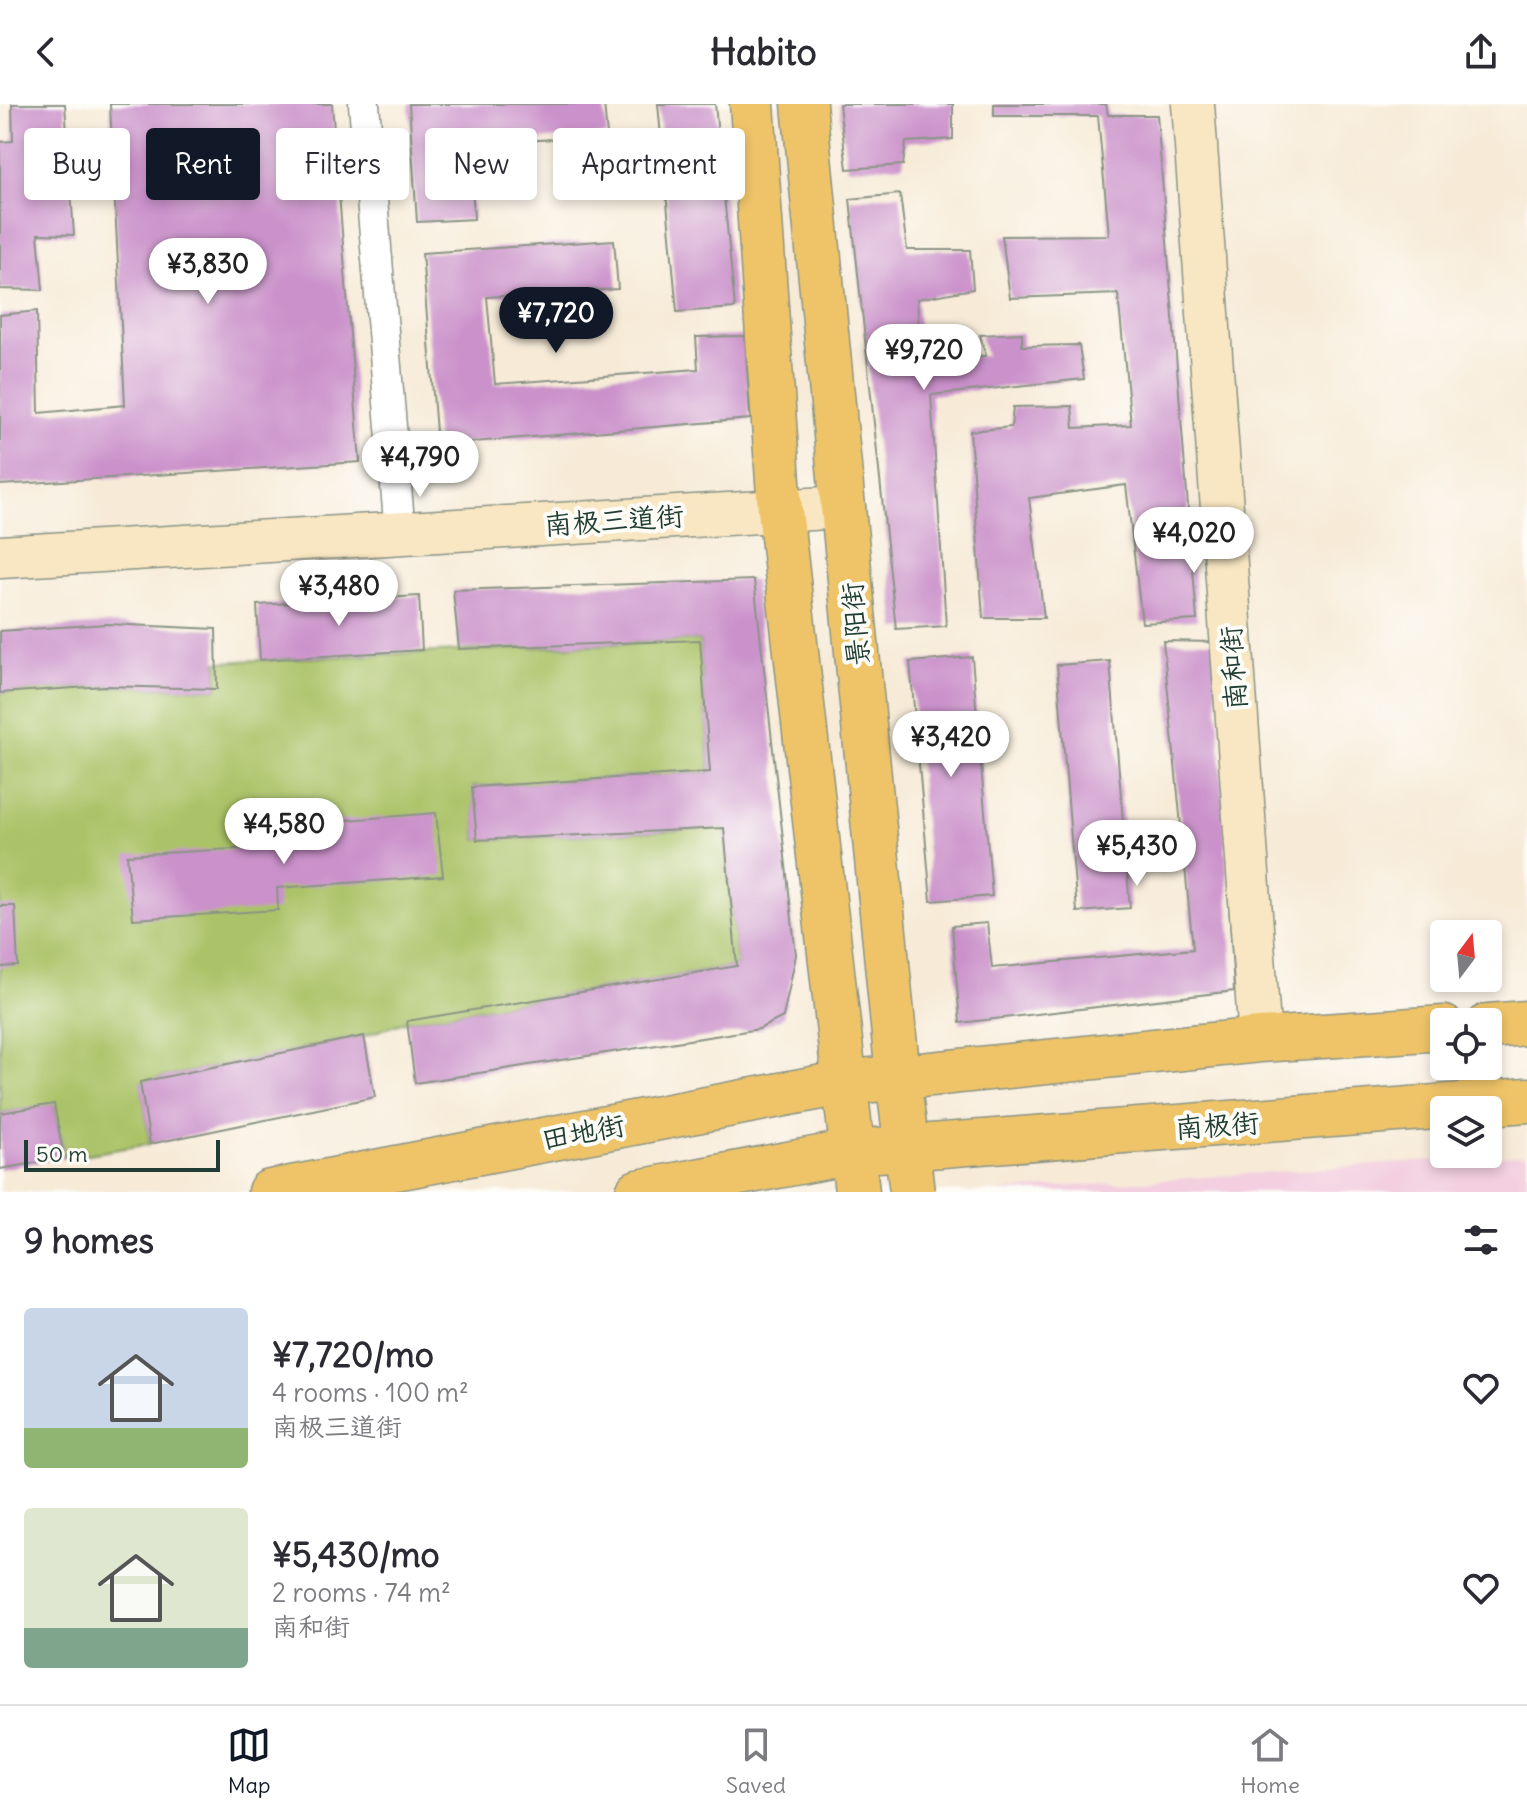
<!DOCTYPE html>
<html lang="en">
<head>
<meta charset="utf-8">
<style>
	:root { --surface:#fff; --page:#f2f2f3; --text:#2b2b33; --muted:#7c7c81; --line:#e1e1e2; --accent:#111827 }
	body { margin:0; font-family:Delius,"LXGW WenKai TC",sans-serif; background:var(--page); color:var(--text); height:100vh; display:flex; flex-direction:column; font-size:30px; white-space:nowrap }
	* { box-sizing:border-box; margin:0 }
	p { font-size:26px; color:var(--muted) }
	.icon { flex:none; width:44px; height:44px; fill:none; stroke:currentColor; stroke-width:2; stroke-linecap:round; stroke-linejoin:round }
	.map { position:relative; height:1088px; overflow:hidden }
	.sheet { display:flex; flex-direction:column; background:var(--surface); flex:1 }
	.sheet>* { flex:none }
	.banner { position:absolute; left:24px; top:24px; width:800px; height:72px; display:flex; gap:16px }
	.needle { width:52px; rotate:16deg }
	.buttons { position:absolute; left:1430px; top:816px; display:grid; gap:16px }
	.buttons a { display:grid; place-items:center; width:72px; height:72px; border-radius:8px; background:var(--surface); box-shadow:0 4px 12px #0003; font-size:40px }
	.scale { position:absolute; left:24px; bottom:20px; width:196px; box-sizing:border-box; padding-left:8px; border:4px solid #1f3d34; border-top:0; font-size:22px; line-height:28px; white-space:nowrap; color:#1f3d34; -webkit-text-stroke:6px #fdfcf7; paint-order:stroke }
	.price { position:absolute; translate:-50% -68px; padding:0 18px; border-radius:28px; background:#fff; color:#222; font-size:26px; line-height:52px; filter:drop-shadow(0 2px 4px #0008) }
	.price::after { content:''; position:absolute; left:50%; top:48px; width:24px; height:18px; margin-left:-12px; background:inherit; clip-path:polygon(0 0,100% 0,50% 100%) }
	.price.selected { background:var(--accent); color:#fff }
	ul { padding:0; list-style:none }
	li { display:flex; align-items:center; gap:24px; height:200px; padding:0 24px }
	li span { display:grid; place-items:center; flex:none; width:224px; height:160px; border-radius:8px; color:#555 }
	li>.icon { margin-inline-start:auto }
	span .icon { width:96px; height:96px; fill:#fffc; stroke-width:1 }
	li b { font-size:34px }
	h2 { display:flex; justify-content:space-between; align-items:center; height:96px; padding:0 24px; font-size:34px }
	.pill { padding:0 28px; border-radius:8px; background:var(--surface); box-shadow:0 4px 12px #0003; font-size:28px; line-height:72px }
	.pill.selected { background:var(--accent); color:#fff }
	header { display:flex; justify-content:space-between; align-items:center; height:104px; padding:0 24px; background:var(--surface); font-size:36px; font-weight:800 }
	.dock { display:flex; justify-content:space-around; align-items:center; height:112px; border-top:2px solid var(--line); background:var(--surface); font-size:22px; color:var(--muted) }
	.dock a { display:grid; justify-items:center; gap:4px }
	.dock .selected { color:var(--accent) }
	.map>svg:first-child { display:block }
	.built { fill:#f3cfe0 }
	.green { fill:#abc368; stroke:#65804e; stroke-width:2 }
	.building { fill:#ca91ca }
	.lines { fill:none; stroke-linecap:round; stroke-linejoin:round }
	.street-casing { stroke:#8b9486; stroke-width:33 }
	.secondary-casing { stroke:#8b9486; stroke-width:45 }
	.primary-casing { stroke:#8b9486; stroke-width:47 }
	.highway-casing { stroke:#8b9486; stroke-width:47 }
	.street { stroke:#fff; stroke-width:30 }
	.secondary { stroke:#f9e7c3; stroke-width:42 }
	.primary { stroke:#efc469; stroke-width:44 }
	.highway { stroke:#efc469; stroke-width:44 }
	.labels { text-anchor:middle; dominant-baseline:central; stroke-width:8; stroke-linejoin:round; paint-order:stroke }
	.street-label { font-size:28px; fill:#1f3d34; stroke:#fdfcf7 }
</style>
</head>
<body>
<header><svg class="icon" aria-label="back" viewBox="0 0 24 24"><path d="M15 5l-7 7 7 7"/></svg>Habito<svg class="icon" aria-label="share" viewBox="0 0 24 24"><path d="M12 15V3M7 8l5-5 5 5M5 13v7h14v-7"/></svg></header>
<div class="map">
<svg width="1527" height="1088" viewBox="0 0 1527 1088">
	<rect width="100%" height="100%" fill="#fdfcf7"/>
	<filter id="ink" filterUnits="userSpaceOnUse"><feTurbulence type="fractalNoise" baseFrequency=".0125" numOctaves="2"/><feDisplacementMap in="SourceGraphic" scale="16" xChannelSelector="R" yChannelSelector="G"/><feConvolveMatrix kernelMatrix="1 2 1 2 8 2 1 2 1" color-interpolation-filters="sRGB"/></filter>
	<filter id="wash" filterUnits="userSpaceOnUse"><feTurbulence type="fractalNoise" baseFrequency=".006" numOctaves="4" result="noise"/><feDisplacementMap in="SourceGraphic" scale="32" xChannelSelector="R" yChannelSelector="G"/><feGaussianBlur stdDeviation="1.8" result="paint"/><feColorMatrix in="noise" values="0 0 0 0 0 0 0 0 0 0 0 0 0 0 0 0 0 1.4 0 .05"/><feComposite in="paint" operator="in"/></filter>
	<g filter="url(#wash)">
		<rect width="100%" height="100%" fill="#f7ebd8"/>
		<!-- built -->
		<path class="built" d="M1527,1050V1088H992Z"/>
		<!-- green -->
		<path class="green" d="M700,536L710,668L473,683L477,736L724,724L737,862L407,917L364,932L141,978L150,1040L64,1054L54,1001L0,1009V589L105,582L217,585V558Z"/>
		<g id="blocks">
			<!-- building -->
			<path class="building" d="M12,0H65L74,131L38,130L43,186L0,185V38L13,37Z
				M110,0H332L360,358L0,381V211L37,207L39,309L125,301Z
				M409,0H604L607,31L470,41L474,115L417,118Z
				M658,0H715L735,204L677,208Z
				M839,0H953V35L906,38L903,61L847,65Z
				M994,0H1106L1108,11H1157L1197,516L1142,519L1126,381L1029,394L1044,514H983L970,327L1011,323L1013,303L1072,302L1074,324L1131,321L1118,190L1010,194L1002,132L1109,131L1098,12H994Z
				M900,90L907,146H970L973,185L917,195L921,251L986,252L980,231L1022,229V242L1079,241L1084,275L931,291L946,522L896,525L850,95Z
				M614,136L618,185L487,193L495,280L698,265L696,233L745,232L750,315L437,341L422,149Z
				M754,476L796,851L783,913L759,925L415,979L407,917L737,862L724,724L477,736L472,683L710,668L700,536L459,545L453,486Z
				M419,492L422,546L260,556L257,501Z
				M107,520L216,525L217,585L105,582L0,589V527Z
				M1163,537L1214,538L1234,887L960,919L952,822L987,819L992,864L1193,845Z
				M972,553L992,792L931,797L910,558Z
				M1110,557L1130,804L1077,808L1057,561Z
				M436,709L443,772L277,784L278,806L133,815L127,751L270,743V722Z
				M0,802H15L18,862L0,863Z
				M364,932L375,993L150,1040L140,978Z
				M54,1000L64,1054L0,1065V1009Z"/>
		</g>
	</g>
	<g filter="url(#ink)">
		<use href="#blocks" fill-opacity="0" stroke="#8b9486" stroke-width="2"/>
		<g class="lines">
			<defs>
				<path id="street" d="M364,0L400,430"/>
				<path id="secondary" d="M1193,0L1260,936
					M0,453L844,403"/>
				<path id="primary" d="M752,0L780,406L857,1088
					M804,0L898,973L912,1088"/>
				<path id="highway" d="M1488,922L1527,919
					M270,1088L843,979L1260,936L1444,924
					M638,1088L852,1048L1527,996"/>
			</defs>
			<!-- street casing -->
			<use href="#street" class="street-casing"/>
			<!-- secondary casing -->
			<use href="#secondary" class="secondary-casing"/>
			<!-- primary casing -->
			<use href="#primary" class="primary-casing"/>
			<!-- highway casing -->
			<use href="#highway" class="highway-casing"/>
			<!-- street -->
			<use href="#street" class="street"/>
			<!-- secondary -->
			<use href="#secondary" class="secondary"/>
			<!-- primary -->
			<use href="#primary" class="primary"/>
			<!-- highway -->
			<use href="#highway" class="highway"/>
		</g>
	</g>
	<g class="labels">
		<!-- street labels -->
		<g class="street-label">
			<text transform="translate(614 416) rotate(-4)">南极三道街</text>
			<text transform="translate(855 520) rotate(-95)">景阳街</text>
			<text transform="translate(1233 564) rotate(-94)">南和街</text>
			<text transform="translate(1217 1021) rotate(-4)">南极街</text>
			<text transform="translate(583 1028) rotate(-11)">田地街</text>
		</g>
	</g>
</svg>
<div class="buttons">
<a><svg class="needle" viewBox="-14 -14 28 28"><path d="M0-13l5 13h-10z" fill="#e53935"/><path d="M0 13l5-13h-10z" fill="#7c7c81"/></svg></a>
<a><svg class="icon" aria-label="locate" viewBox="0 0 24 24"><circle cx="12" cy="12" r="6"/><path d="M12 2v4M12 18v4M2 12h4M18 12h4"/></svg></a>
<a><svg class="icon" aria-label="layers" viewBox="0 0 24 24"><path d="M12 4l9 5-9 5-9-5zM3 14l9 5 9-5"/></svg></a>
</div>
<div class="scale">50 m</div>
<b class="price" style="left:208px;top:202px">¥3,830</b>
<b class="price selected" style="left:556px;top:251px">¥7,720</b>
<b class="price" style="left:924px;top:288px">¥9,720</b>
<b class="price" style="left:420px;top:395px">¥4,790</b>
<b class="price" style="left:1194px;top:471px">¥4,020</b>
<b class="price" style="left:339px;top:524px">¥3,480</b>
<b class="price" style="left:951px;top:675px">¥3,420</b>
<b class="price" style="left:284px;top:762px">¥4,580</b>
<b class="price" style="left:1137px;top:784px">¥5,430</b>
<div class="banner">
<a class="pill">Buy</a>
<a class="pill selected">Rent</a>
<a class="pill">Filters</a>
<a class="pill">New</a>
<a class="pill">Apartment</a>
</div>
</div>
<section class="sheet">
<h2>9 homes<svg class="icon" aria-label="filters" viewBox="0 0 24 24"><path d="M4 7h16M4 17h16"/><circle cx="9" cy="7" r="2"/><circle cx="15" cy="17" r="2"/></svg></h2>
<ul>
<li><span style="background:linear-gradient(#c9d6e8 75%,#8fb573 0)"><svg class="icon" aria-label="home" viewBox="0 0 24 24"><path d="M3 11l9-7 9 7M6 9v11h12V9"/></svg></span><div><b>¥7,720/mo</b><p>4 rooms · 100 m²</p><p>南极三道街</p></div><svg class="icon" aria-label="heart" viewBox="0 0 24 24"><path d="M12 20l-8-8c-3-5 5-10 8-4 3-6 11-1 8 4z"/></svg></li>
<li><span style="background:linear-gradient(#dfe7d0 75%,#7fa58c 0)"><svg class="icon" aria-label="home" viewBox="0 0 24 24"><path d="M3 11l9-7 9 7M6 9v11h12V9"/></svg></span><div><b>¥5,430/mo</b><p>2 rooms · 74 m²</p><p>南和街</p></div><svg class="icon" aria-label="heart" viewBox="0 0 24 24"><path d="M12 20l-8-8c-3-5 5-10 8-4 3-6 11-1 8 4z"/></svg></li>
</ul>
</section>
<nav class="dock">
<a class="selected"><svg class="icon" aria-label="map" viewBox="0 0 24 24"><path d="M3 6l6-2 6 2 6-2v14l-6 2-6-2-6 2zM9 4v14M15 6v14"/></svg>Map</a>
<a><svg class="icon" aria-label="saved" viewBox="0 0 24 24"><path d="M7 4h10v16l-5-4-5 4z"/></svg>Saved</a>
<a><svg class="icon" aria-label="home" viewBox="0 0 24 24"><path d="M3 11l9-7 9 7M6 9v11h12V9"/></svg>Home</a>
</nav>
</body>
</html>
